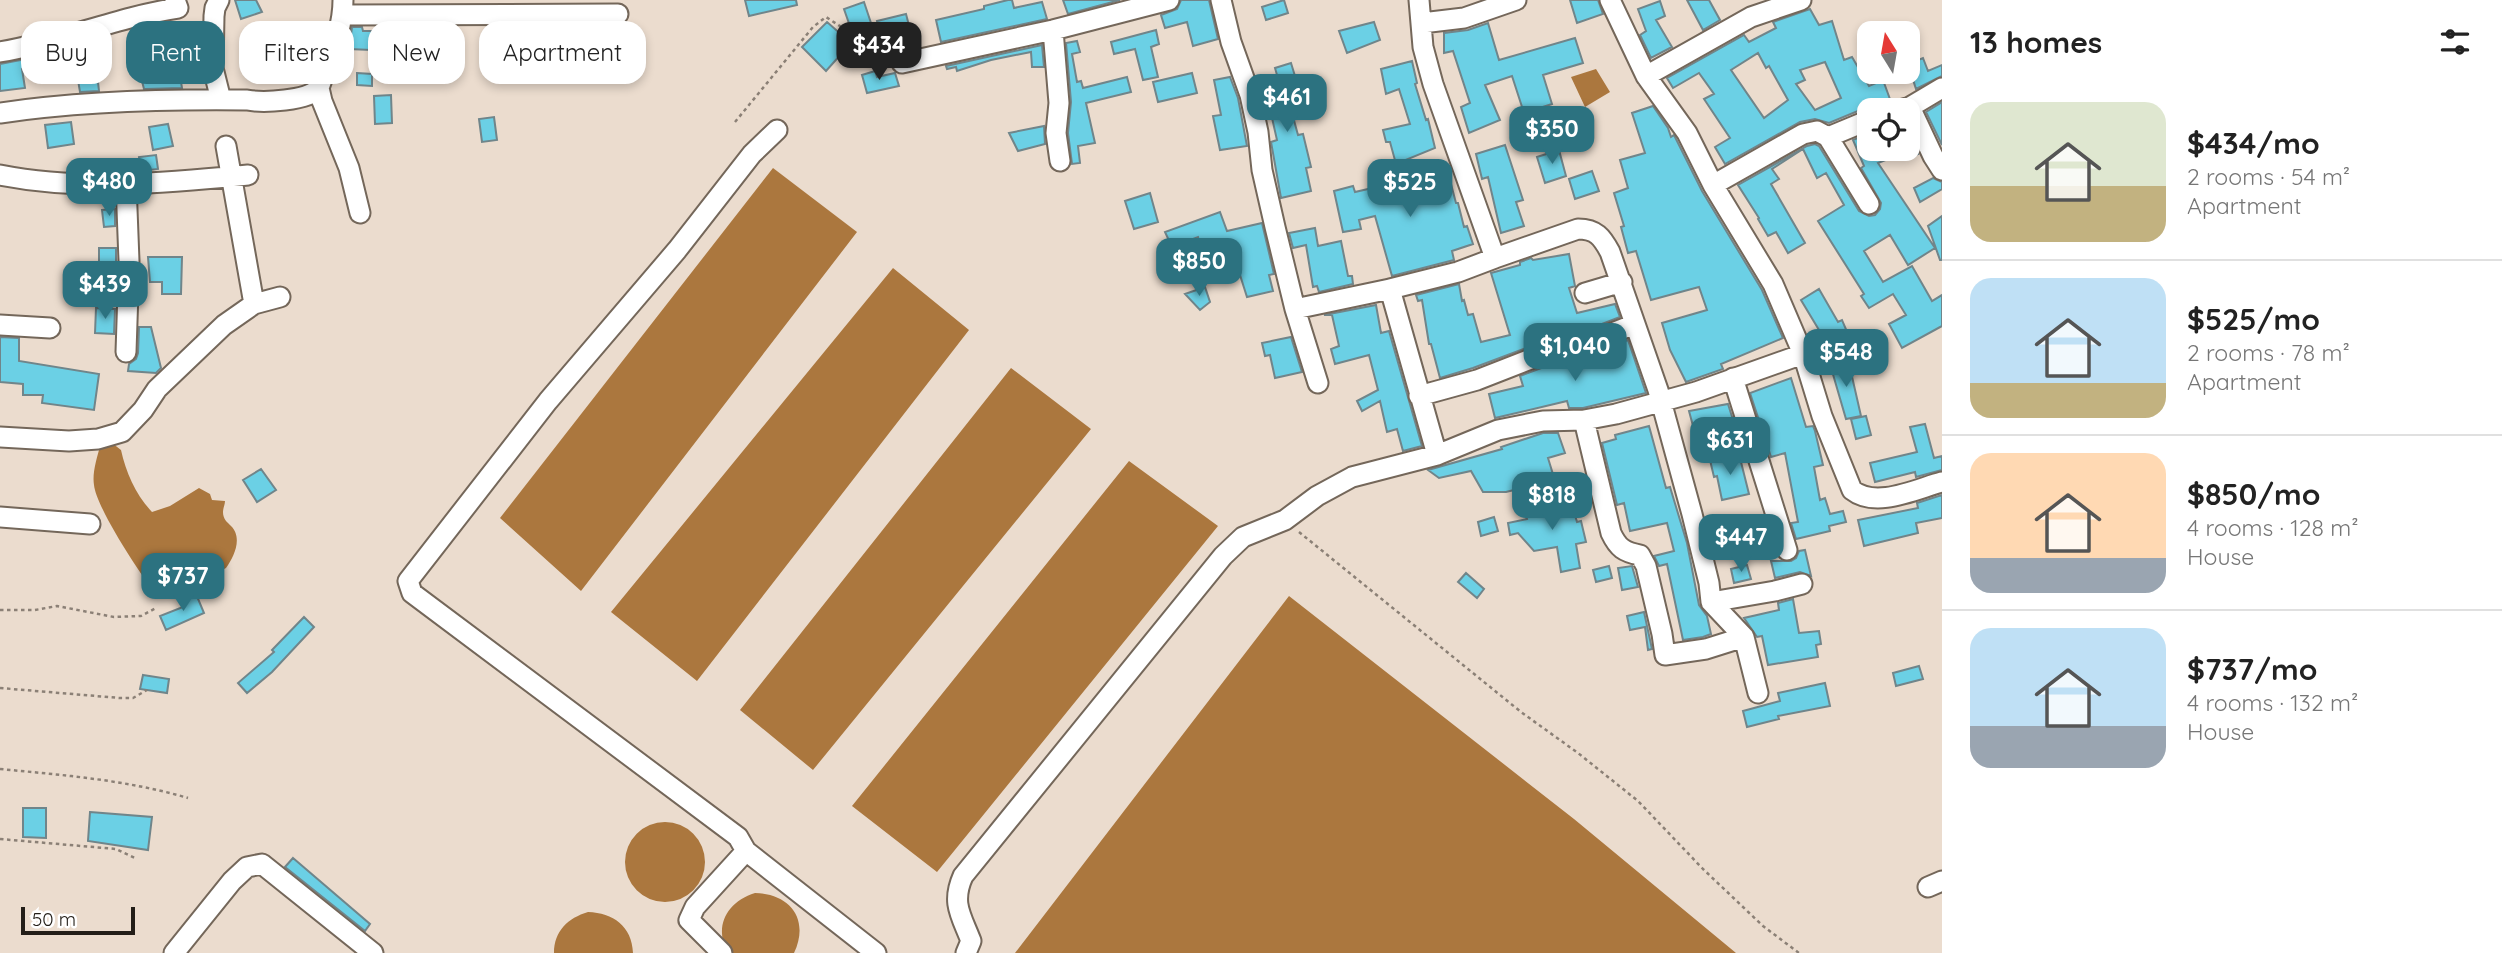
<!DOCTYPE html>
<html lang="en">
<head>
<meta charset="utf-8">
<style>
	:root { --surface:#fff; --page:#f2f2f2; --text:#222; --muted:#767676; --line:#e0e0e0; --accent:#2c7280 }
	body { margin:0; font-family:Quicksand,sans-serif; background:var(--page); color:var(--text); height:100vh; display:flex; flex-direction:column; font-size:26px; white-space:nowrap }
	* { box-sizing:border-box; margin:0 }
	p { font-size:23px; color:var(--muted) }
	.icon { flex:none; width:38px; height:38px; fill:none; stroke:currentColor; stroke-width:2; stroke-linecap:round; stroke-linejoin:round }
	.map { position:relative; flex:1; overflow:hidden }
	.sheet { display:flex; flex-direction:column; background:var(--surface); width:560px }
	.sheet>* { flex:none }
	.banner { position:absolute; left:21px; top:21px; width:665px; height:63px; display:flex; gap:14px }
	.needle { width:46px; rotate:349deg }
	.buttons { position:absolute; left:1857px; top:21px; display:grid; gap:14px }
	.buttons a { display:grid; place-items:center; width:63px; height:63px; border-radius:14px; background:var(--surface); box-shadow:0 4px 10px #0003; font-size:35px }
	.scale { position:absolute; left:21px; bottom:18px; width:114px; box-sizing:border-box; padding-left:7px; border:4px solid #231e18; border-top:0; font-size:19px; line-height:24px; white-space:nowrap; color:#231e18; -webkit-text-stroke:5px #fff; paint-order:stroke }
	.price { position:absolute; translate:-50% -60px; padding:0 16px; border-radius:14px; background:var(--accent); color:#fff; font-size:23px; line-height:46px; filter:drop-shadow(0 2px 4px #0008) }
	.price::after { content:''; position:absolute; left:50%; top:42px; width:21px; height:16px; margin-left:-10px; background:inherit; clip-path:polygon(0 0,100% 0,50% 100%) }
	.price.on { background:#222; color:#fff }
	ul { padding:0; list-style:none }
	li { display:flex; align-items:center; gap:21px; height:175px; padding:0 28px }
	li+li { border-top:2px solid var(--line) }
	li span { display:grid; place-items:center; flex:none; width:196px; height:140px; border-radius:21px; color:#555 }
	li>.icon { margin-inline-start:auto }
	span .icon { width:84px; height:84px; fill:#fffc; stroke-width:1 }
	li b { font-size:30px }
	h2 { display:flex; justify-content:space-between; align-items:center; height:84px; padding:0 28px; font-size:30px }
	.pill { padding:0 24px; border-radius:21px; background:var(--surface); box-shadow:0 4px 10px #0003; font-size:24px; line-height:63px }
	.pill.on { background:var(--accent); color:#fff }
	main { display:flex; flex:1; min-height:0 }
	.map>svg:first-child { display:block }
	.water { fill:#ab773e }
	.building { fill:#6bd0e5; stroke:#70858a; stroke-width:2; fill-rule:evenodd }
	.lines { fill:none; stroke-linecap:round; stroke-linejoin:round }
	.minor-casing { stroke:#74675a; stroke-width:23 }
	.path { stroke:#8b8076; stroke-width:2.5; stroke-dasharray:3.5 3.5; stroke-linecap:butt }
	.minor { stroke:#fff; stroke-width:19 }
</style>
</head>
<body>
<main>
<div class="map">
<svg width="1942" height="953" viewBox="0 0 1942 953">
	<rect width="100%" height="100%" fill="#ebdcce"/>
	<!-- water -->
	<path class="water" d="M1596,69L1610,92L1585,107L1571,77Z
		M773,168L857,232L581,591L500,518Z
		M893,268L969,330L697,681L611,612Z
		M1011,368L1091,429L813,770L740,710Z
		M112,443L121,450C126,473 136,495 152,512L170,506L199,488L210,494L212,500L225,501C225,505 223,508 223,512C223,519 227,522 231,526C243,538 234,557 226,568L173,595L163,597L157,595C141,576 96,507 94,485C92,473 97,458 100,446Z
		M1129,461L1218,526L937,872L852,806Z
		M1289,596L1574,819L1736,953H1015Z
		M625 862a40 40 0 1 1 80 0a40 40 0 1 1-80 0Z
		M755,893C790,894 810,919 794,953H727C714,925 727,902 755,893Z
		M588,912C613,913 632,926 633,953H554C554,931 568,918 588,912Z"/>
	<!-- building -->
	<path class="building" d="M235,0H256L262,12L241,19Z
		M745,0H796L797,5L749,16Z
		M1008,0H1012L1014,8L1042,2L1047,19L941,42L936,20L984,9V6Z
		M1063,0H1120L1068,14Z
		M1181,0H1209L1218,39L1193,46L1187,22L1165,28L1161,15L1177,9Z
		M1284,0L1288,13L1266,20L1262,7Z
		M1570,0H1598L1603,14L1577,23Z
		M1687,0H1709L1720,20L1703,30Z
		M1660,1L1665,16L1656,20L1672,47L1651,58L1640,35L1646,31L1638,9Z
		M864,2L872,26L852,32L844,9Z
		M1810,9L1819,25L1832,21L1844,60L1852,57L1869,86L1883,80L1891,102L1888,108L1881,110L1865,108L1829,123L1815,119L1800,122L1725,164L1715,147L1730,138L1704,99L1714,94L1699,73L1673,88L1667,78L1744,35L1749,42L1776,28L1773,22ZM1758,53L1766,68L1769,66L1788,100L1764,118L1731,70ZM1825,62L1841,98L1815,110L1796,84L1805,80L1800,70Z
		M906,14L913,41L884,48L877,21Z
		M827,22L851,43L826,71L802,47Z
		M1374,22L1380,40L1347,53L1339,31Z
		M1488,23L1499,60L1575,38L1583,63L1543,75L1552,104L1524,113L1512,76L1485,85L1500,120L1469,133L1461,107L1470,103L1453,51L1444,53V33L1468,30Z
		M352,27H362L363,31H372L371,50L349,49Z
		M1156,30L1159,44L1151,47L1158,77L1143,80L1135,49L1114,54L1111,42Z
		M102,39L107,71L97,73L99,91L80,92L77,74L89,72L85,44Z
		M1077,41L1080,52L1072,54L1077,82L1081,81L1083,88L1127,77L1131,92L1086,103L1095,143L1078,146L1080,163L1072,164L1068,133L1071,102L1066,43Z
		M1042,45L1044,67H1032L1031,52L991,60L957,71L956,67L947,69L946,66Z
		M36,57L38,66L22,69L25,88L0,91V64Z
		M1923,58L1928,71L1942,65V76L1916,89L1908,64Z
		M1412,61L1417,83L1415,84L1426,120L1428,119L1435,148L1396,164L1390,142H1386L1383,130L1410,124L1399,89L1386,94L1381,69Z
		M1291,63L1302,99L1289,102L1298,135L1303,134L1311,167L1306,168L1311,191L1281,198L1271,142L1277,140L1270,109L1266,110L1260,88L1279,82L1275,68Z
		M200,68L201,80L181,82L182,88L144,89L141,77Z
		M875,71L877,77L895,73L899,86L867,93L862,75Z
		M357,73L372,74V86L357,85Z
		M1192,73L1197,93L1158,102L1153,82Z
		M1230,77L1238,98L1247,146L1220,150L1213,116L1221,115L1214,80Z
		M391,95L392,123L375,124L374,96Z
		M1942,102V145L1926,112Z
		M1653,106L1668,128L1671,137L1674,135L1702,191L1762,290L1783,338L1721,364L1723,369L1686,382L1670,350L1662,323L1707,310L1699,287L1651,300L1636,251L1628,253L1621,227L1624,226L1614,193L1628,188L1620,160L1645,153L1632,113Z
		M494,117L497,140L482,142L479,119Z
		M71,122L74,144L48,148L45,125Z
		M168,124L173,146L153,150L149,127Z
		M1044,126L1045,144L1018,151L1009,133Z
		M1869,133V149H1908L1909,134L1918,154L1908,157V151L1878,163L1935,248L1908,265L1890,235L1864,251L1883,282L1912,266L1932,301L1942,295V326L1902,348L1889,324L1906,315L1893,294L1869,308L1861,296L1864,294L1818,221L1844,205L1826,173L1817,178L1803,149L1772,169L1779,179L1771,184L1805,243L1788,253L1776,232L1768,236L1758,219L1759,218L1738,185L1807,146L1815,144L1819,146L1859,211L1869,216L1875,215L1880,209L1881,203L1861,168L1864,166L1853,140Z
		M1505,145L1523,200L1516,202L1524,226L1501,233L1488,177L1482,179L1476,154Z
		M1559,150L1566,176L1545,183L1537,157Z
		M156,155L158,169L141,171L139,157Z
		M1444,165H1446L1456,203H1458L1464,227L1467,226L1473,244L1452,251L1454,260L1392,276L1375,216L1359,220L1361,229L1343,232L1334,191L1353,186L1355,192L1398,182V180Z
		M1592,171L1599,191L1575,199L1569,179Z
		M1933,178L1942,182V189L1920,202L1914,188Z
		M1150,193L1158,222L1134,229L1125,201Z
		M115,209V226L104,227L102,210Z
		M1220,212L1227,231L1262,223L1274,274L1269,275L1273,291L1247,297L1240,275L1208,282L1198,237L1172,247L1165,232Z
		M1942,216V260H1940L1928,226Z
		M1315,228L1318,246L1341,241L1348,276H1352L1353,284L1319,292L1317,286L1313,287L1306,245L1293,248L1289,233Z
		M99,248H116V284L96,285L95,270H99Z
		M1569,254L1575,286L1569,288L1577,313L1615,304L1620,317L1566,338L1537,344L1473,368L1440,378L1431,344H1429L1422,300L1418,301L1416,295L1459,284L1462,301L1464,300L1468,315L1473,314L1481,342L1510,335L1491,273L1520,265V262L1531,258L1533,260Z
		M148,257H182L181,294H162V282H150Z
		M1205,287L1210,302L1200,310L1185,294Z
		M1819,289L1838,322L1842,320L1848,334L1814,347L1808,334L1819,330L1801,300Z
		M1376,305L1381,333L1389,331L1422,446L1403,451L1397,429L1387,432L1380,401L1362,411L1357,401L1378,390L1369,355L1335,364L1331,349L1339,346L1332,315H1324Z
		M96,308L115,309L114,334L95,333Z
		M139,327H151L161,368L156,373L128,371L129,364L136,359L138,353Z
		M0,337L19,338V361L99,374L94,410L42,403L43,395H23V384L0,382Z
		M1291,337L1302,372L1275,378L1270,355L1265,356L1262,343Z
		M1628,340L1646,393L1583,408H1569L1567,401L1495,418L1489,394L1523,386L1520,376L1544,367L1573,361Z
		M1848,359L1861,416L1846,419L1830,364Z
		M1791,378L1806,427L1813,426L1815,431L1823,465L1814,467L1820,500L1825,498L1830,514L1843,511L1846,522L1829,526L1830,531L1796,539L1791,523L1798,522L1785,453L1771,457L1750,393Z
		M1728,404L1734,423L1711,429L1716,448L1700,452L1689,411Z
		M1866,416L1871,435L1856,439L1851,419Z
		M1925,424L1934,458L1942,456V470L1916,477L1915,472L1875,482L1870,463L1917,452L1910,427Z
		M1649,426L1666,488L1670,487L1687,543L1699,605L1707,616L1711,634L1703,637L1683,640L1667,564L1659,566L1654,556L1674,551L1667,523L1630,531L1624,503L1617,505L1602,443L1616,439L1615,435Z
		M1543,433H1558L1565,453L1548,458L1559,494L1519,493L1518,489L1506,492H1483L1471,471L1439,478L1428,470L1502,449L1501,447Z
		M1739,454L1749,494L1722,500L1717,476L1714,477L1710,460Z
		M261,469L276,490L257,502L243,480Z
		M1942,495V518L1916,523L1918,533L1864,546L1858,520L1918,508L1917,503Z
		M1561,499L1563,508L1572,505L1577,522L1581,521L1586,542L1576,544L1580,568L1561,572L1557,547L1534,551L1518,533L1510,535L1508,523L1527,519L1524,509Z
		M1494,517L1498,531L1481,536L1478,522Z
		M1805,550L1811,576L1800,572L1775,578L1771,561H1791L1796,558L1799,551Z
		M1747,565L1751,579L1734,583L1731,569Z
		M1609,566L1612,578L1596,582L1593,570Z
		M1632,566L1638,587L1622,590L1618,568Z
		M1466,573L1484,589L1477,598L1458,582Z
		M196,594L204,613L166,630L160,616L183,607L180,602Z
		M1793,599L1799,633L1819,631L1821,644L1816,645L1818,657L1768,665L1762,636L1757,637L1744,618L1779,610L1778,603Z
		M1644,612L1652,649L1648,650L1645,627L1630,630L1627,616Z
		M304,617L314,627L272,672L247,693L238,683L274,652L272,650Z
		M1919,666L1923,679L1896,686L1893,673Z
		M143,675L169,679L167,693L140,689Z
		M1825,683L1830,706L1778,716L1779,719L1747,727L1743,711L1780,701L1778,693Z
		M23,808H46V838L23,837Z
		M90,812L152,817L148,850L88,841Z
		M293,858L370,924L365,931L285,867Z"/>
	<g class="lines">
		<defs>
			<path id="minor" d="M219,0L215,8L214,16L213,68L221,100
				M1221,0L1231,42L1250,95L1258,132L1262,170L1275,227L1295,309L1318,383
				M1419,0L1423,47L1433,84L1495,258L1578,229C1596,229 1602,237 1610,252L1658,390L1692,514L1709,583L1711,602L1775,591L1802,584
				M1610,0L1646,76L1687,133L1713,185L1773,284L1803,354
				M343,15L618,14
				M1422,23L1464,18L1516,0
				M1053,30L1059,103L1056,133L1060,161
				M0,52C61,42 117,17 178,8L175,0
				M902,63L1053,30L1169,0
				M1646,76L1751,17L1801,0
				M319,88L322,101L349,168L360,213
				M1910,107L1933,156L1942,170
				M1900,110L1910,107L1942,88
				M0,113C82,101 164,99 247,100C263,103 308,101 319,88C329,58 343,31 343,0
				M777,130L752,154L677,250L548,401L408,581L412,593L738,837L746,851L876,953
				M1828,137L1869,204
				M226,146L254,304
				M0,175C81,191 166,183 248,175
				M1713,185L1803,134L1817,131L1828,137L1869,120
				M1390,289L1458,272L1495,258
				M1585,293L1622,282
				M1295,309L1390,289L1437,455
				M0,325L50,328
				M126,352L129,261L126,183
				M1733,378L1787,550
				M1419,396L1477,380L1541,355L1569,350L1635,324
				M1584,420L1611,533C1618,548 1624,552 1640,555L1646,566L1662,634L1665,655L1706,649L1744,637L1758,693
				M0,437L69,441L98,439L122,432L143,410L157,389L224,325L254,304L280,297
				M0,517L90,524
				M1711,602L1744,637
				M1928,887L1942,881
				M174,953L232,881L247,867L262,864L373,953
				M722,953L689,920L695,907L746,851
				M966,953L971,941C961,915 951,903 963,876L1223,556L1243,537L1285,520L1317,496L1352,477L1437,455L1498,430L1543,421L1584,420L1616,414L1696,392L1803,354L1822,416L1852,490C1876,509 1916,489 1942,482"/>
		</defs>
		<!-- minor casing -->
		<use href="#minor" class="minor-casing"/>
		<!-- path -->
		<path class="path" d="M735,122L813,27L826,17L886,56
			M1299,532L1521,712L1578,753L1638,801L1703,869L1763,926L1799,953
			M0,610H35L57,606L114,617L141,616L156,608
			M0,688L120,698H133L147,690
			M0,769C63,775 127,780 188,798
			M0,839L116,849L137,859"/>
		<!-- minor -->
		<use href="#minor" class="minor"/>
	</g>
</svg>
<div class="buttons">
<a><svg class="needle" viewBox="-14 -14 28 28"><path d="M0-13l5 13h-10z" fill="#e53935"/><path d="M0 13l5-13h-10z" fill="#767676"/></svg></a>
<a><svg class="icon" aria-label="locate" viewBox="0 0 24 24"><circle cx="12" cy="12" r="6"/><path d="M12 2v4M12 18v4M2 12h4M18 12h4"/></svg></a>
</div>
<div class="scale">50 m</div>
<b class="price on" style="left:879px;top:82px">$434</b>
<b class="price" style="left:1287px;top:134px">$461</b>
<b class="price" style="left:1552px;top:166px">$350</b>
<b class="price" style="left:109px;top:218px">$480</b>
<b class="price" style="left:1410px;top:219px">$525</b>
<b class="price" style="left:1199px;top:298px">$850</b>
<b class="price" style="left:105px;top:321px">$439</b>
<b class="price" style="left:1575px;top:383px">$1,040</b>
<b class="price" style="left:1846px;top:389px">$548</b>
<b class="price" style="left:1730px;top:477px">$631</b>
<b class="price" style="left:1552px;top:532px">$818</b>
<b class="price" style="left:1741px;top:574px">$447</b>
<b class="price" style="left:183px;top:613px">$737</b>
<div class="banner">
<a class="pill">Buy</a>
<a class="pill on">Rent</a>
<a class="pill">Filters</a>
<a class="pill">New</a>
<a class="pill">Apartment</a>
</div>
</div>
<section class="sheet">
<h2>13 homes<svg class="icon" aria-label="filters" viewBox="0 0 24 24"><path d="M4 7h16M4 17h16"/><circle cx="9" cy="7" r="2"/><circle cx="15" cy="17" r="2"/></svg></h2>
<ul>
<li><span style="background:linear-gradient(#dfe7d0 60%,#c2b280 0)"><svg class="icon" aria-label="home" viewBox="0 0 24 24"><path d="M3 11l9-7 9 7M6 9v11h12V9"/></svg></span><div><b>$434/mo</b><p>2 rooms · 54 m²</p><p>Apartment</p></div></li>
<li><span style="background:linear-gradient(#bfe0f5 75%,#c2b280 0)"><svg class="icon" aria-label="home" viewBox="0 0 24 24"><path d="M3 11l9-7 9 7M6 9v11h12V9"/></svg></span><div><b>$525/mo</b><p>2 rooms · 78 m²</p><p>Apartment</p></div></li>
<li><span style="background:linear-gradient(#ffd9b3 75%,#9aa5b1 0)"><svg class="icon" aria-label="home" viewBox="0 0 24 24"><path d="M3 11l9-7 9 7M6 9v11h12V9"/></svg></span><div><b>$850/mo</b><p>4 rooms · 128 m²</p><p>House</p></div></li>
<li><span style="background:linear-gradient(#bfe0f5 70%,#9aa5b1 0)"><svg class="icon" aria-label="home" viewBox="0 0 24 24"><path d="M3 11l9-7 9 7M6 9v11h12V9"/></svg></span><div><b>$737/mo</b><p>4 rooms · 132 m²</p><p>House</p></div></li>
</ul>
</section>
</main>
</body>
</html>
